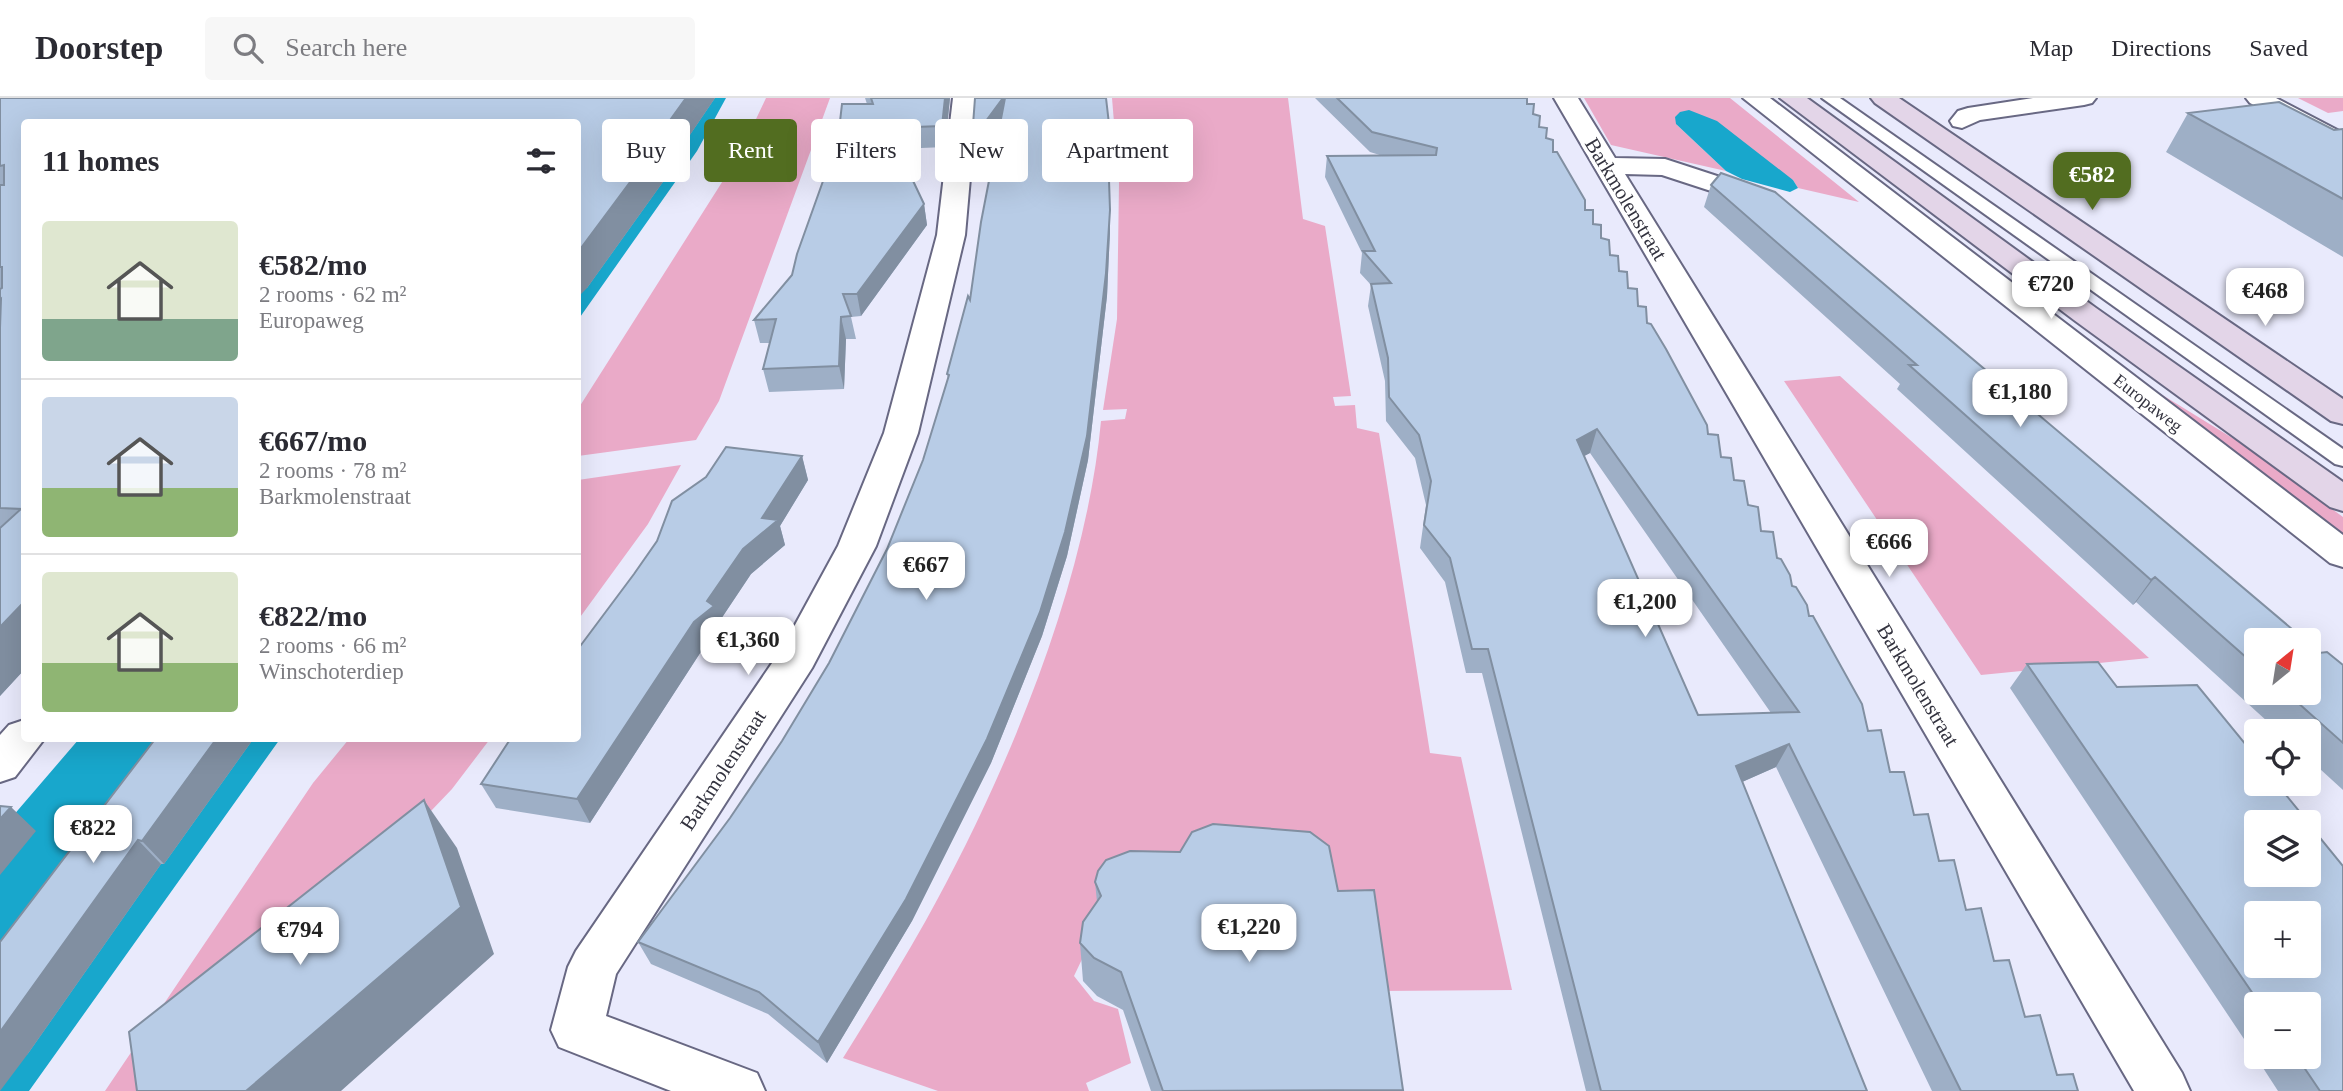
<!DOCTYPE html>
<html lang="en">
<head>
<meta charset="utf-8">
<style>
	:root { --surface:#fff; --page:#f7f7f7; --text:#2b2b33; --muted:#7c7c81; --line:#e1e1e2; --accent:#526d20 }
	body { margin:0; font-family:Georgia,serif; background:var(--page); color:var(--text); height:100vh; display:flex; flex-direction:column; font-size:26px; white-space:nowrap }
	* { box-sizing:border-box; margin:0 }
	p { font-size:23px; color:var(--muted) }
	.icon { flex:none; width:38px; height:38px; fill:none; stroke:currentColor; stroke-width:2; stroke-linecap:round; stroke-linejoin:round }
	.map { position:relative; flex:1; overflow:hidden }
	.details { position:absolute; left:21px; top:21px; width:560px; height:623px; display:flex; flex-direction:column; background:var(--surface); border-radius:7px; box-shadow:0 7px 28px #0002 }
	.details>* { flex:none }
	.banner { position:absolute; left:602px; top:21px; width:665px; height:63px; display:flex; gap:14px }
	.needle { width:46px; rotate:30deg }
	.fabs { position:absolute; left:2244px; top:530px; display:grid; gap:14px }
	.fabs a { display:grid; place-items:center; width:77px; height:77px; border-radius:7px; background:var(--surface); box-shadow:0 7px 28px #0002; font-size:35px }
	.price { position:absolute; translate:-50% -60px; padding:0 16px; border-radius:14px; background:#fff; color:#222; font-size:23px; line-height:46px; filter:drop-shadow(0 2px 4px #0008) }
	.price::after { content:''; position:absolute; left:50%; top:42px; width:21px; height:16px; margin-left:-10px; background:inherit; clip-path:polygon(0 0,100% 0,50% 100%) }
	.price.on { background:var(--accent); color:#fff }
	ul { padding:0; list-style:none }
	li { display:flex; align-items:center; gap:21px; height:175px; padding:0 21px }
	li+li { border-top:2px solid var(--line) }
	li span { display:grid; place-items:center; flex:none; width:196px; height:140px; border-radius:7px; color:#555 }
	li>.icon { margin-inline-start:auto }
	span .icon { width:84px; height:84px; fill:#fffc; stroke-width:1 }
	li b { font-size:30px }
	h2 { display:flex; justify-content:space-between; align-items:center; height:84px; padding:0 21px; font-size:30px }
	.tag { padding:0 24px; border-radius:7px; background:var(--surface); box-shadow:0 7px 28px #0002; font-size:24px; line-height:63px }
	.tag.on { background:var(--accent); color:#fff }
	header { display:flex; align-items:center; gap:42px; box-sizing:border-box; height:98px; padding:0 35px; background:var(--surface); border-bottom:2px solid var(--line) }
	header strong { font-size:33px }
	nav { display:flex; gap:38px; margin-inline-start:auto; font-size:24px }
	.search { width:490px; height:63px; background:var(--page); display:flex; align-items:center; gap:18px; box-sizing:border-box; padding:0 24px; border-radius:7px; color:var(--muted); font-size:26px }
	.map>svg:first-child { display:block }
	.green { fill:#eaaac8 }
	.water { fill:#18a7cc }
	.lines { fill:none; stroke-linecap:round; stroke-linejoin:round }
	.service-casing { stroke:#686883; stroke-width:4 }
	.minor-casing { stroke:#686883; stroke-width:4 }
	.secondary-casing { stroke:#686883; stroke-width:4 }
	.service { fill:#fff; fill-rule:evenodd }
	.minor { fill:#fff; fill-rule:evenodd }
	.secondary { fill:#e3d5e8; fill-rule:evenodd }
	.wall { fill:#9eafc6; fill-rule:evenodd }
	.shaded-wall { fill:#818fa1 }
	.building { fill:#b8cce6; stroke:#818fa1; stroke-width:2; fill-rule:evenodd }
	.labels { text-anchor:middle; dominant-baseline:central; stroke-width:7; stroke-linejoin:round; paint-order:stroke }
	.far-street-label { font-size:18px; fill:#33333f; stroke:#fff }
	.street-label { font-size:21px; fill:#33333f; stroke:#fff }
</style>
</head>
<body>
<header>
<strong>Doorstep</strong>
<div class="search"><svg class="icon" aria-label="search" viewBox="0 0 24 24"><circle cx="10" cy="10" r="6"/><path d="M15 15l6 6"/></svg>Search here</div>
<nav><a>Map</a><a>Directions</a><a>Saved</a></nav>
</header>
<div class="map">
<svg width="2343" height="993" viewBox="0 0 2343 993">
	<rect width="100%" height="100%" fill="#e9eafc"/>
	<!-- green -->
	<path class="green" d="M766,0H830L719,303L696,342L578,358V311L738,59Z
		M1112,0H1288L1303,121L1325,128L1351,298L1333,299L1335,308L1355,307L1357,330L1379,335L1430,655L1461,659L1512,892L1380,893L1084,857L1074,878L1094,903L1118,911L1131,965L1086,985L1089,993H938L843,960C871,915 899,870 925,824C1005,681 1086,487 1101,323L1125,321L1127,311L1103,312L1117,221L1119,85Z
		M1584,0H1730L1859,104L1798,90L1793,82L1676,26L1726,73L1611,47Z
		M2298,0H2343V13L2328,15Z
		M1840,278L2149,560L1981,577L1784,283Z
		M2138,282L2247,349L2343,419V436Z
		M681,367L648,426L578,522V382Z
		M349,641H490L452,691L163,993H105L313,685Z"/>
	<!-- water -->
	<path class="water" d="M616,0H726L697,53L578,222V50Z
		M1689,12L1717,23L1793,82L1798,90L1790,94L1742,81L1726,73L1676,26L1675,19L1680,14Z
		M79,641H280L29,993H0V733Z"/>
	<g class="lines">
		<defs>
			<path id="service" d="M1822,0H1840L2343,351V368L2335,366Z"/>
			<path id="minor" d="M953,0H977L965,137L918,335L876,448L812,570L616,876L606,918L757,975L765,993H671L559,949L551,932L568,869L576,853L783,549L838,448L884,335L937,137Z
				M1554,0H1578L1615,60L1665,61L1769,95L1773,101L1769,107L1760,109L1662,77L1625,76L2182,975L2190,993H2134Z
				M1743,0H1770L2343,437V469L2330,465Z
				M2033,0H2096L2092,5L2084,7L1980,22L1962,30L1953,28L1950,23L1958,13L1968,10Z
				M2246,0H2276L2343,35V53L2250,5Z
				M24,622V640H45L15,679L0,684V637L9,627Z"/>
			<path id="secondary" d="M1780,0H1807L2096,210L2343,384V413L2330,409L2074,222Z
				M1871,0H1899L2343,301V326L2331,323L1875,5Z"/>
		</defs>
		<!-- service casing -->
		<use href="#service" class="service-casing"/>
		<!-- minor casing -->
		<use href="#minor" class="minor-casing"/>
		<!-- secondary casing -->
		<use href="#secondary" class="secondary-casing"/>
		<!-- service -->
		<use href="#service" class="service"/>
		<!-- minor -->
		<use href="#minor" class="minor"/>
		<!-- secondary -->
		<use href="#secondary" class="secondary"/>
	</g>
	<!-- wall -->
	<path class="wall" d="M0,0H715L681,50L683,56L587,190L578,24H24V572L0,598Z
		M865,0H950L945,49L898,51L924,106L927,127L861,218L851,219L856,241H846L844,291L769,294L763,271L770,245H760L754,222L792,177L867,6Z
		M975,0L1112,52V73H1109L1110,133L1107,198L1088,362L1067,458L1042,538L991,665L912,823L827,965L768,916L651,866L638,844L730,720L782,643L829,565L887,451L923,362L948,281L947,276L970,202L1000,28L985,48H975L973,27Z
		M1315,0H1527V6L1539,29L1546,40L1601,140L1610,157L1809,518L1868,633L2057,977L2078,993H1932L1776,669L1742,684L1867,993H1586L1482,575H1466L1445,484L1420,450L1426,407L1415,360L1386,323L1385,283L1368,208L1371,187L1360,175L1362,155L1325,79L1327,58H1383L1370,54ZM1590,355L1771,615L1698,617L1584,358Z
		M2188,15L2334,32L2343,31V159L2166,54Z
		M1711,87L2256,542V595H2308L2319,555L2343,567V692L2308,660V634H2279L2136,504L2133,507L1897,291L1900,286L1704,109Z
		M802,358L808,382L780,428L785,447L751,476L719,524L722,533L704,549L590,725L496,710L481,686Z
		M2098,564L2117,589L2197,587L2256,659V686H2277L2308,724H2256V777H2308V725L2343,768V993H2278L2256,959H2308V906H2256V959L2010,590L2027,566ZM2256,816H2308V868H2256Z
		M156,640H254L164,766H161L27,957Z
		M1095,784L1338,793L1403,993H1151L1123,912L1097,898L1083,883L1080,845L1097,804Z"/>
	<!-- shaded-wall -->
	<path class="shaded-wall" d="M686,0H715L681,50L683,56L587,190L578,199V154Z
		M945,0H950L945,49L942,28Z
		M1003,0H1006L1008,17L985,48L983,27Z
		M1108,52L1110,133L1107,198L1088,362L1067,458L1042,538L991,665L912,823L827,965L818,944Z
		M924,106L927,127L861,218L857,196Z
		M841,219L846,241L844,291L839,268Z
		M1597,331L1590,355L1571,365L1577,342Z
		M802,358L808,382L780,428L785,447L751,476L719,524L722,533L704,549L590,725L577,701Z
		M2155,479L2136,504L2133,507L2151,482Z
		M24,504V572L0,598V529Z
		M217,640H254L164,766L142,743Z
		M1789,646L1776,669L1724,692L1736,668Z
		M424,702L457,750L494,856L341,993H246Z
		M11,709L36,733L0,777V721Z
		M138,742L161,766L27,957L0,993V934Z"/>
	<!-- building -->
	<path class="building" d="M0,0H686L668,25H674L578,154V24H24V504L0,529V430L21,411L0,410V230L1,201L0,202V191L2,190V169H0V87H4V67L0,68Z
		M871,0H945L942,28L888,30L924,106L857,196H843L851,218L841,219L839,268L763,271L776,221L754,222L792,177L797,156L838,41L842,6H873Z
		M975,0H1003L983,27H973Z
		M1005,0H1106L1112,52H1108L1110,112L1106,175L1087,338L1065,434L1040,514L987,641L906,801L818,944L759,894L638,844L730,720L782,643L829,565L887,451L923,362L949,277L947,276L968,198L970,202L981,124Z
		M1337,0H1527V6H1534L1533,16L1540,18L1539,29L1547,30L1546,40L1553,42V54H1557L1585,102V112H1593V126L1601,127V140L1609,142L1610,157L1618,158L1619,173L1627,174L1628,190L1637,191L1638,208L1646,209L1647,225L1651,226L1666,251L1707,327L1708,336L1718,337L1721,359L1731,360L1734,382L1744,383L1748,407L1758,409L1761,433L1773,434L1777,460L1781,461L1790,477L1792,488L1796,489L1807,507L1809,518H1813L1862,606L1868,633L1881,632L1890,674H1904L1914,717L1928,716L1939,763L1954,762L1966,812L1981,810L1994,863L2009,862L2025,919L2040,917L2057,977L2073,976L2078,993H1961L1789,646L1736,668L1867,993H1601L1488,551H1472L1450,460L1424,427L1431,383L1419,337L1389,299L1388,260L1371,186L1391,185L1363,153H1375L1327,58L1436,57L1437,50L1372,34ZM1597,331L1799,614L1698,617L1577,342Z
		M2279,4L2334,32L2343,31V101L2188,15Z
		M1721,75L1775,94L2305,542H2256V568L2155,479L2151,482L1909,267H1917L1711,87Z
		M726,349L802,358L762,420L778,422L743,451L707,503L714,508L694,524L577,701L481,686L511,640H578V551L634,476L657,443L672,403L706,379Z
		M2308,545L2319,555L2327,554L2343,567V645L2287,595H2308Z
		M2098,564L2117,589L2197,587L2256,659V686H2277L2308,724H2256V777H2308V725L2343,768V993H2320L2297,959H2308V906H2260L2027,566ZM2256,816H2308V868H2256Z
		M156,640H217L142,743L138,742L0,934V844Z
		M424,702L461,809L246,993H137L129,934Z
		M0,708L11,709L0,721Z
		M1213,726L1310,734L1329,748L1338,793L1374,792L1403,992L1163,993L1121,874L1094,860L1080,845L1083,824L1101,798L1095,784L1098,773L1106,762L1130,753L1180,754L1192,734Z"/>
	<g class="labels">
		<!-- far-street labels -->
		<g class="far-street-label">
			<text transform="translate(2148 305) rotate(38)">Europaweg</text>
		</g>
		<!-- street labels -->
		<g class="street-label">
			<text transform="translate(1626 101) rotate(59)">Barkmolenstraat</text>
			<text transform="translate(1918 587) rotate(59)">Barkmolenstraat</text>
			<text transform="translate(723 672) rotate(-57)">Barkmolenstraat</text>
		</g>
	</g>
</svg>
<div class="fabs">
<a><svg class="needle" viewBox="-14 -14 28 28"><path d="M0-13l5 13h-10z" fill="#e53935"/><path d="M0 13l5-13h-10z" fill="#7c7c81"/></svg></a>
<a><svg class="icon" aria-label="locate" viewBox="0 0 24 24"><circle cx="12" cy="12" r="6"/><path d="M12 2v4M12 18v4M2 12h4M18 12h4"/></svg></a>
<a><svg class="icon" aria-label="layers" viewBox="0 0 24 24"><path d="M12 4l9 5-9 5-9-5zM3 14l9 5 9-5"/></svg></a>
<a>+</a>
<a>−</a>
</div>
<b class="price on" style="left:2092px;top:114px">€582</b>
<b class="price" style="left:2051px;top:223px">€720</b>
<b class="price" style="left:2265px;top:230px">€468</b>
<b class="price" style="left:2020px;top:331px">€1,180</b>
<b class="price" style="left:1889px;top:481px">€666</b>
<b class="price" style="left:926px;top:504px">€667</b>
<b class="price" style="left:1645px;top:541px">€1,200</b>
<b class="price" style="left:748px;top:579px">€1,360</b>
<b class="price" style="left:93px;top:767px">€822</b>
<b class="price" style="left:1249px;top:866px">€1,220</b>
<b class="price" style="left:300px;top:869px">€794</b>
<div class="banner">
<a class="tag">Buy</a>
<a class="tag on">Rent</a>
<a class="tag">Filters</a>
<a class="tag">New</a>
<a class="tag">Apartment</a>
</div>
<section class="details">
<h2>11 homes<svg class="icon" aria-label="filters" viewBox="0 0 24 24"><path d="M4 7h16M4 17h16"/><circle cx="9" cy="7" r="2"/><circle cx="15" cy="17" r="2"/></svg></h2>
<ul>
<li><span style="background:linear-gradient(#dfe7d0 70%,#7fa58c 0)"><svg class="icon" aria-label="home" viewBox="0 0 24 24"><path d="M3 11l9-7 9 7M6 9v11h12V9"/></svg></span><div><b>€582/mo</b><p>2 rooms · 62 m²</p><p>Europaweg</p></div></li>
<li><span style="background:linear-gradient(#c9d6e8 65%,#8fb573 0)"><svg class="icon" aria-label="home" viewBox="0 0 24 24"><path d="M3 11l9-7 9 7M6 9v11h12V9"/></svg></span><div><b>€667/mo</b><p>2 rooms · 78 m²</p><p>Barkmolenstraat</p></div></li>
<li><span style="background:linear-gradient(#dfe7d0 65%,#8fb573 0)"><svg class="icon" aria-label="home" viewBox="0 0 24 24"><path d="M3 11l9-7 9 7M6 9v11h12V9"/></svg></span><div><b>€822/mo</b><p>2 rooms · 66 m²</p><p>Winschoterdiep</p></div></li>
</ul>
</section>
</div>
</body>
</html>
